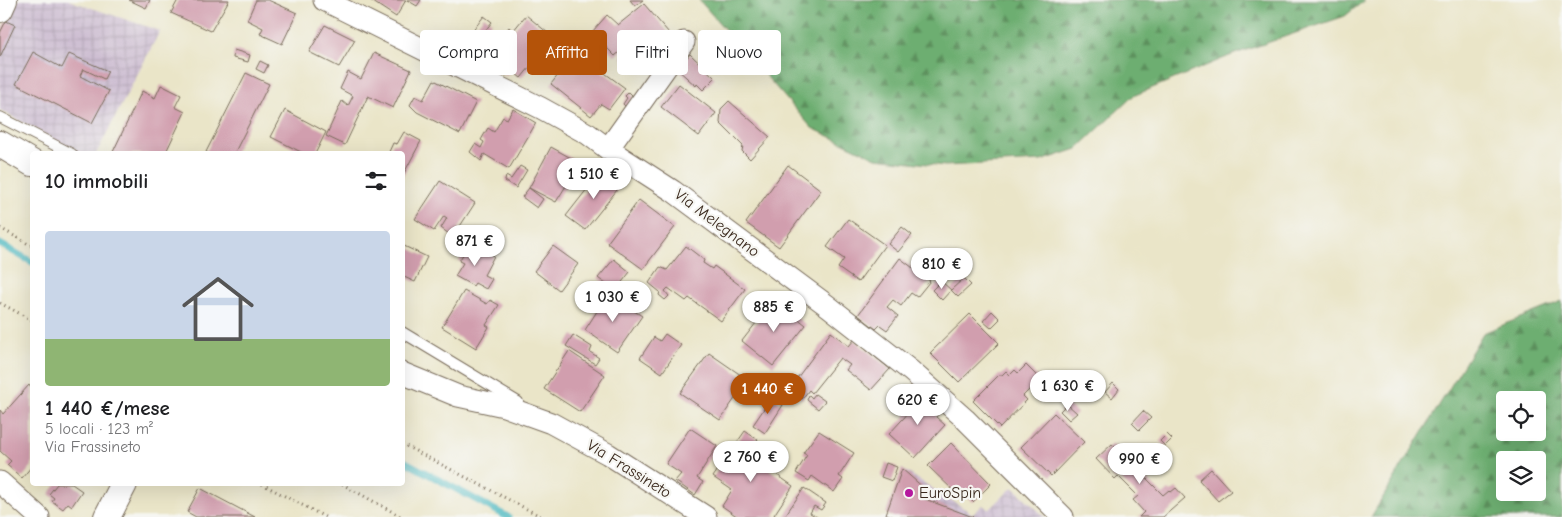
<!DOCTYPE html>
<html lang="it">
<head>
<meta charset="utf-8">
<style>
	:root { --surface:#fff; --page:#f6f6f6; --text:#202124; --muted:#757577; --line:#e0e0e0; --accent:#b45309 }
	body { margin:0; font-family:"Comic Neue",sans-serif; background:var(--page); color:var(--text); height:100vh; display:flex; flex-direction:column; font-size:19px; white-space:nowrap }
	* { box-sizing:border-box; margin:0 }
	p { font-size:16px; color:var(--muted) }
	.icon { flex:none; width:28px; height:28px; fill:none; stroke:currentColor; stroke-width:2; stroke-linecap:round; stroke-linejoin:round }
	.map { position:relative; flex:1; overflow:hidden }
	.details { position:absolute; left:30px; top:151px; width:375px; height:335px; display:flex; flex-direction:column; background:var(--surface); border-radius:5px; box-shadow:0 5px 20px #0002 }
	.details>* { flex:none }
	.hud { position:absolute; left:420px; top:30px; width:475px; height:45px; display:flex; gap:10px }
	.buttons { position:absolute; left:1496px; top:391px; display:grid; gap:10px }
	.buttons a { display:grid; place-items:center; width:50px; height:50px; border-radius:5px; background:var(--surface); box-shadow:0 5px 20px #0002; font-size:25px }
	.price { position:absolute; translate:-50% -42px; padding:0 11px; border-radius:18px; background:#fff; color:#222; font-size:16px; line-height:32px; filter:drop-shadow(0 1px 2px #0008) }
	.price::after { content:''; position:absolute; left:50%; top:30px; width:15px; height:11px; margin-left:-8px; background:inherit; clip-path:polygon(0 0,100% 0,50% 100%) }
	.price.current { background:var(--accent); color:#fff }
	ul { padding:0; list-style:none }
	li { display:grid; align-content:center; gap:10px; height:265px; padding:0 15px }
	li+li { border-top:1px solid var(--line) }
	li span { display:grid; place-items:center; height:155px; border-radius:5px; color:#555 }
	li>.icon { margin-inline-start:auto }
	span .icon { width:90px; height:90px; fill:#fffc; stroke-width:1 }
	li b { font-size:21px }
	h2 { display:flex; justify-content:space-between; align-items:center; height:60px; padding:0 15px; font-size:21px }
	.pill { padding:0 18px; border-radius:5px; background:var(--surface); box-shadow:0 5px 20px #0002; font-size:18px; line-height:45px }
	.pill.current { background:var(--accent); color:#fff }
	.map>svg:first-child { display:block }
	.industrial { fill:url(#industrial-grid) }
	.forest { fill:url(#forest-firs); stroke:#546c48; fill-rule:evenodd }
	.lines { fill:none; stroke-linecap:round; stroke-linejoin:round }
	.stream { stroke:#49b8c0; stroke-width:7 }
	.building { fill:#d19eae }
	.service-casing { stroke:#786b5a; stroke-width:12 }
	.minor-casing { stroke:#786b5a; stroke-width:23 }
	.tertiary-casing { stroke:#786b5a; stroke-width:28 }
	.path { stroke:#786b5a; stroke-width:3; stroke-dasharray:1 4; stroke-linecap:butt }
	.service { stroke:#fff; stroke-width:10 }
	.minor { stroke:#fff; stroke-width:21 }
	.tertiary { stroke:#fff; stroke-width:26 }
	.poi-dot { fill:#b5179e; stroke:#f6f6f2; stroke-width:2 }
	.labels { text-anchor:middle; dominant-baseline:central; stroke-width:4.5; stroke-linejoin:round; paint-order:stroke }
	.street-label { font-size:16px; fill:#3b2a1e; stroke:#f6f6f2 }
	.poi-label { font-size:16px; fill:#3b2a1e; stroke:#f6f6f2; text-anchor:start }
</style>
</head>
<body>
<div class="map">
<svg width="1562" height="517" viewBox="0 0 1562 517">
	<defs>
		<pattern id="industrial-grid" width="8" height="8" patternUnits="userSpaceOnUse" patternTransform="scale(1.25)"><rect width="8" height="8" fill="#cdbed2"/><path d="M0 4h8M4 0v8" fill="none" stroke="#b1a3b4"/></pattern>
		<pattern id="forest-firs" width="22" height="20" patternUnits="userSpaceOnUse" patternTransform="scale(1.25)"><rect width="22" height="20" fill="#6dae71"/><path d="M5 1l3.5 6h-7zM16 11l3.5 6h-7z" fill="#5b8e5c"/></pattern>
	</defs>
	<rect width="100%" height="100%" fill="#f6f6f2"/>
	<filter id="ink" filterUnits="userSpaceOnUse"><feTurbulence type="fractalNoise" baseFrequency=".02" numOctaves="2"/><feDisplacementMap in="SourceGraphic" scale="10" xChannelSelector="R" yChannelSelector="G"/><feConvolveMatrix kernelMatrix="1 2 1 2 8 2 1 2 1" color-interpolation-filters="sRGB"/></filter>
	<filter id="wash" filterUnits="userSpaceOnUse"><feTurbulence type="fractalNoise" baseFrequency=".0096" numOctaves="4" result="noise"/><feDisplacementMap in="SourceGraphic" scale="20" xChannelSelector="R" yChannelSelector="G"/><feGaussianBlur stdDeviation="1.12" result="paint"/><feColorMatrix in="noise" values="0 0 0 0 0 0 0 0 0 0 0 0 0 0 0 0 0 1.4 0 .05"/><feComposite in="paint" operator="in"/></filter>
	<g filter="url(#wash)">
		<rect width="100%" height="100%" fill="#eae5c8"/>
		<!-- industrial -->
		<path class="industrial" d="M18,0H68L160,31L96,154H80L0,110V33Z
			M902,469L973,514L983,505L989,510L1013,487L1045,517H894L886,514Z"/>
		<!-- forest -->
		<path class="forest" d="M699,0H1365L1345,16L1232,55L1133,96L1077,149L1041,161L945,166L876,158L812,128Z
			M1562,301V517H1371L1483,333ZM1505,400H1538V432H1505ZM1505,460H1538V492H1505Z"/>
		<g class="lines">
			<!-- stream -->
			<path class="stream" d="M0,244L32,262
				M402,460L508,517"/>
		</g>
		<g id="blocks">
			<!-- building -->
			<path class="building" d="M129,0H150L146,8Z
				M178,0H229L211,31L171,13Z
				M256,0H268L297,13L282,44L260,34L263,28L247,20Z
				M370,0H406L396,17Z
				M407,0H421L417,6Z
				M630,0H643L635,6Z
				M644,4L669,33L629,65L621,57L626,52L623,49L615,56L601,42L603,39H600L592,32L607,15L618,25Z
				M526,15L554,38L521,78L511,70L506,76L484,58L509,27L513,31Z
				M484,16L492,22L477,41L473,38L478,32L474,29Z
				M6,21L15,25L0,57V33Z
				M325,25L355,40L339,67L309,52Z
				M574,35L589,45L584,53L589,57L593,55L603,63L598,68L625,88L609,109L601,104L591,116L551,84L579,49L574,53L565,48Z
				M234,50L250,55L248,62L233,58Z
				M33,52L62,68L69,54L108,71L104,79L83,69L80,76L109,91L92,123L16,84Z
				M374,53L411,70L393,108L368,96L345,145L326,136L342,101L348,106L353,96L340,89L348,72L361,79Z
				M690,54L715,78L703,90L697,84L696,86L677,69Z
				M260,61L268,65L264,73L256,69Z
				M246,73L269,84L234,154H210L206,152Z
				M434,80L476,102L460,134L417,112L410,105L415,96L423,100Z
				M679,84L716,113L699,136L661,107Z
				M161,85L181,95L175,107L185,112L165,154H112L142,91L155,98Z
				M629,92L634,97L626,107L623,104L627,98L625,96Z
				M729,101L770,137L750,159L742,151L743,146L720,123L721,109Z
				M513,109L536,123L509,169L484,154L481,161L470,152L475,144L481,148L484,142L481,140L488,128L494,132L503,117L507,119Z
				M285,110L326,132L315,154H305L271,137Z
				M404,132L421,141L402,177V154H388L393,143L397,144Z
				M551,147L580,163L556,202L529,188Z
				M788,165L821,190L779,247L746,223Z
				M520,166L527,170L516,188L505,181L506,176L511,179Z
				M602,170L621,185L585,230L566,216Z
				M440,181L475,203L453,237L441,228L447,218L444,216L434,231L415,219Z
				M529,188L543,199L537,208L522,197Z
				M639,200L675,227L643,269L607,243Z
				M848,219L885,245L858,282L838,268L844,259L827,247Z
				M902,227L912,235L898,252L888,244Z
				M470,243L494,256L484,275L492,279L486,289L475,283L473,286L455,276L463,263L459,261Z
				M402,245L427,257L415,282L402,276Z
				M553,246L578,264L559,290L534,271Z
				M686,246L704,260L703,263L712,269L714,266L745,289L721,321L689,298L686,301L668,288L665,291L669,296L665,300L659,295L660,292L649,283L660,267L667,270Z
				M900,258L930,281L917,297L911,293L901,306L893,300L887,307L898,316L887,330L880,325L876,329L858,315Z
				M614,259L630,272L615,291L598,278Z
				M964,278L971,285L958,297L951,290Z
				M941,281L951,290L942,300L932,290Z
				M464,291L487,304L490,300L499,305L486,325L489,327L476,348L442,327Z
				M608,294L642,316L617,352L585,330Z
				M774,300L806,325L773,366L742,341Z
				M992,311L1000,319L991,328L983,321Z
				M970,314L999,343L959,382L930,353Z
				M831,332L849,346L854,340L890,369L871,390L846,370L850,365L840,358L812,393L809,390L802,399L789,389Z
				M665,334L681,345L662,373L640,358L654,337L660,341Z
				M573,335L592,347L590,352L599,358L595,364L566,346Z
				M569,351L605,375L580,412L544,389Z
				M709,353L748,380L720,420L680,393Z
				M1026,365L1044,383L1037,390L1033,386L1023,396L1027,400L1000,428L973,401L999,375H1002L1006,371L1010,375L1015,370L1018,373Z
				M1113,383L1119,389L1112,398L1105,392Z
				M29,385L32,389V466L22,478L7,465L11,461L0,451V410L3,414Z
				M917,392L940,411L936,417L945,425L915,458L889,434L913,408L907,404Z
				M815,394L825,401L818,409L807,400L809,395L812,398Z
				M772,397L783,405L765,433L753,425Z
				M1067,404L1077,413L1069,420L1060,411Z
				M1143,411L1151,418L1139,430L1132,423Z
				M1054,413L1084,442L1051,476L1021,447Z
				M690,428L717,446L697,478L703,482L695,495L675,481L681,474L666,464Z
				M745,431L758,440L752,449L758,453L754,459L793,486L774,515L777,517H738L722,506L732,490L713,477Z
				M819,431L854,453L839,476L843,479L834,492L812,476L809,481L796,473L807,455L803,453Z
				M1167,434L1172,439L1165,446L1160,441Z
				M951,443L991,484L973,502L961,490L957,494L928,466Z
				M1112,444L1163,495L1169,490L1171,492L1176,488L1185,498L1163,517H1139L1144,512L1133,500L1138,496L1118,476L1115,479L1096,459Z
				M886,463L897,467L892,481L881,477Z
				M902,469L925,489L922,498L973,517H894L886,514Z
				M1211,469L1231,491L1218,501L1199,480Z
				M57,484H72L82,491L72,506L68,503L63,509L52,501L54,498L49,494Z
				M200,488L255,517H196L187,512Z
				M804,488L826,503L821,510L814,506L810,513L817,517H784Z"/>
		</g>
	</g>
	<g filter="url(#ink)">
		<use href="#blocks" fill-opacity="0" stroke="#786b5a" stroke-width="1"/>
		<g class="lines">
			<defs>
				<path id="service" d="M0,117L72,154
					M402,332L518,402"/>
				<path id="minor" d="M324,0L541,108L588,134L608,149L673,191L828,306L911,371L965,419L1063,517
					M608,149L684,42
					M402,373L458,396L504,406L551,423L608,454L706,517
					M0,482L39,517"/>
				<path id="tertiary" d="M0,9L4,0
					M0,144L32,163
					M107,517L124,484"/>
			</defs>
			<!-- service casing -->
			<use href="#service" class="service-casing"/>
			<!-- minor casing -->
			<use href="#minor" class="minor-casing"/>
			<!-- tertiary casing -->
			<use href="#tertiary" class="tertiary-casing"/>
			<!-- path -->
			<path class="path" d="M0,228L32,246
				M0,303L32,320
				M402,444L542,517
				M262,484L325,517
				M342,484L402,517"/>
			<!-- service -->
			<use href="#service" class="service"/>
			<!-- minor -->
			<use href="#minor" class="minor"/>
			<!-- tertiary -->
			<use href="#tertiary" class="tertiary"/>
		</g>
	</g>
	<!-- markers -->
	<circle class="poi-dot" cx="909" cy="493" r="5"/>
	<g class="labels">
		<!-- street labels -->
		<g class="street-label">
			<text transform="translate(717 223) rotate(37)">Via Melegnano</text>
			<text transform="translate(629 469) rotate(32)">Via Frassineto</text>
		</g>
		<!-- poi labels -->
		<g class="poi-label">
			<text x="919" y="493">EuroSpin</text>
		</g>
	</g>
</svg>
<div class="buttons">
<a><svg class="icon" aria-label="locate" viewBox="0 0 24 24"><circle cx="12" cy="12" r="6"/><path d="M12 2v4M12 18v4M2 12h4M18 12h4"/></svg></a>
<a><svg class="icon" aria-label="layers" viewBox="0 0 24 24"><path d="M12 4l9 5-9 5-9-5zM3 14l9 5 9-5"/></svg></a>
</div>
<b class="price" style="left:594px;top:200px">1 510 €</b>
<b class="price" style="left:475px;top:267px">871 €</b>
<b class="price" style="left:942px;top:290px">810 €</b>
<b class="price" style="left:613px;top:323px">1 030 €</b>
<b class="price" style="left:774px;top:333px">885 €</b>
<b class="price" style="left:1068px;top:412px">1 630 €</b>
<b class="price current" style="left:768px;top:415px">1 440 €</b>
<b class="price" style="left:918px;top:426px">620 €</b>
<b class="price" style="left:751px;top:483px">2 760 €</b>
<b class="price" style="left:1140px;top:485px">990 €</b>
<div class="hud">
<a class="pill">Compra</a>
<a class="pill current">Affitta</a>
<a class="pill">Filtri</a>
<a class="pill">Nuovo</a>
</div>
<section class="details">
<h2>10 immobili<svg class="icon" aria-label="filters" viewBox="0 0 24 24"><path d="M4 7h16M4 17h16"/><circle cx="9" cy="7" r="2"/><circle cx="15" cy="17" r="2"/></svg></h2>
<ul>
<li><span style="background:linear-gradient(#c9d6e8 70%,#8fb573 0)"><svg class="icon" aria-label="home" viewBox="0 0 24 24"><path d="M3 11l9-7 9 7M6 9v11h12V9"/></svg></span><div><b>1 440 €/mese</b><p>5 locali · 123 m²</p><p>Via Frassineto</p></div></li>
</ul>
</section>
</div>
</body>
</html>
